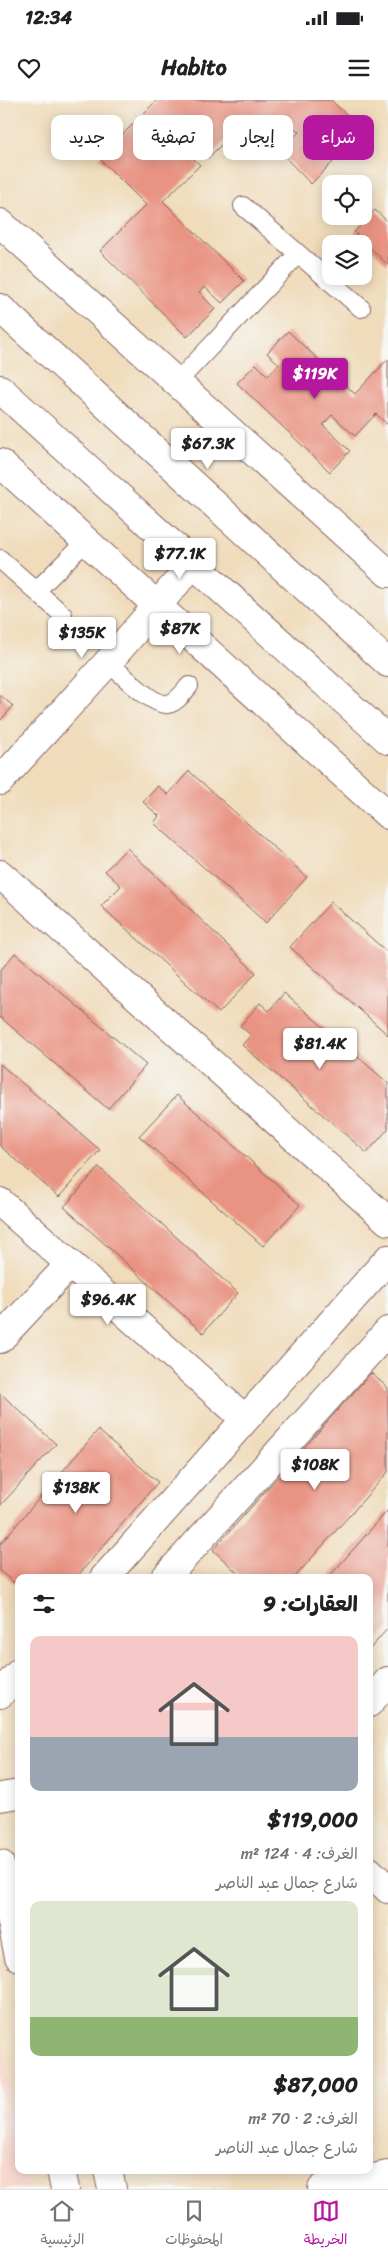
<!DOCTYPE html>
<html lang="ar">
<head>
<meta charset="utf-8">
<style>
	:root { --surface:#fff; --page:#f2f2f2; --text:#202124; --muted:#757577; --line:#e0e0e0; --accent:#b5179e }
	body { margin:0; font-family:Sriracha,"Playpen Sans Arabic",sans-serif; background:var(--page); color:var(--text); direction:rtl; height:100vh; display:flex; flex-direction:column; font-size:19px; white-space:nowrap }
	* { box-sizing:border-box; margin:0 }
	p { font-size:16px; color:var(--muted) }
	.icon { flex:none; width:28px; height:28px; fill:none; stroke:currentColor; stroke-width:2; stroke-linecap:round; stroke-linejoin:round }
	.map { position:relative; flex:1; overflow:hidden; direction:ltr }
	.sheet { position:absolute; left:15px; top:1474px; width:358px; height:600px; display:flex; flex-direction:column; background:var(--surface); border-radius:10px; box-shadow:0 2px 12px #0003; direction:rtl }
	.sheet>* { flex:none }
	.banner { position:absolute; left:15px; top:15px; width:359px; height:45px; direction:rtl; display:flex; gap:10px }
	.fabs { position:absolute; left:322px; top:75px; display:grid; gap:10px }
	.fabs a { display:grid; place-items:center; width:50px; height:50px; border-radius:10px; background:var(--surface); box-shadow:0 2px 12px #0003; font-size:25px }
	.price { position:absolute; translate:-50% -42px; padding:0 11px; border-radius:5px; background:#fff; color:#222; font-size:16px; line-height:32px; filter:drop-shadow(0 1px 2px #0008) }
	.price::after { content:''; position:absolute; left:50%; top:30px; width:15px; height:11px; margin-left:-8px; background:inherit; clip-path:polygon(0 0,100% 0,50% 100%) }
	.price.active { background:var(--accent); color:#fff }
	ul { padding:0; list-style:none }
	li { display:grid; align-content:center; gap:10px; height:265px; padding:0 15px }
	li span { display:grid; place-items:center; height:155px; border-radius:10px; color:#555 }
	li>.icon { margin-inline-start:auto }
	span .icon { width:90px; height:90px; fill:#fffc; stroke-width:1 }
	li b { font-size:21px }
	h2 { display:flex; justify-content:space-between; align-items:center; height:60px; padding:0 15px; font-size:21px }
	.tag { padding:0 18px; border-radius:10px; background:var(--surface); box-shadow:0 2px 12px #0003; font-size:18px; line-height:45px }
	.tag.active { background:var(--accent); color:#fff }
	.status { display:flex; justify-content:space-between; align-items:center; height:35px; padding:0 25px; background:var(--surface); direction:ltr }
	.status svg { height:14px; fill:currentColor }
	header { display:flex; justify-content:space-between; align-items:center; height:65px; padding:0 15px; background:var(--surface); font-size:22px; font-weight:700 }
	.dock { display:flex; justify-content:space-around; align-items:center; height:70px; border-top:1px solid var(--line); background:var(--surface); font-size:14px; color:var(--muted) }
	.dock a { display:grid; justify-items:center; gap:2px }
	.dock .active { color:var(--accent) }
	.map>svg:first-child { display:block }
	.built { fill:#f7d1c7 }
	.building { fill:#e99382 }
	.lines { fill:none; stroke-linecap:round; stroke-linejoin:round }
	.service-casing { stroke:#84615d; stroke-width:20 }
	.minor-casing { stroke:#84615d; stroke-width:30 }
	.tertiary-casing { stroke:#84615d; stroke-width:30 }
	.secondary-casing { stroke:#84615d; stroke-width:30 }
	.service { stroke:#fff; stroke-width:18 }
	.minor { stroke:#fff; stroke-width:28 }
	.tertiary { stroke:#fff; stroke-width:28 }
	.secondary { stroke:#fff; stroke-width:28 }
</style>
</head>
<body>
<div class="status"><b>12:34</b><svg viewBox="0 0 49 12"><path d="M0 12V9h3v3zM5 12V6h3v6zM10 12V3h3v9zM15 12V0h3v12zM26 1h20v11H26zM47 4h2v5h-2z"/></svg></div>
<header><svg class="icon" aria-label="menu" viewBox="0 0 24 24"><path d="M4 6h16M4 12h16M4 18h16"/></svg>Habito<svg class="icon" aria-label="heart" viewBox="0 0 24 24"><path d="M12 20l-8-8c-3-5 5-10 8-4 3-6 11-1 8 4z"/></svg></header>
<div class="map">
<svg width="388" height="2089" viewBox="0 0 388 2089">
	<rect width="100%" height="100%" fill="#f6f6f2"/>
	<filter id="ink" filterUnits="userSpaceOnUse"><feTurbulence type="fractalNoise" baseFrequency=".02" numOctaves="2"/><feDisplacementMap in="SourceGraphic" scale="10" xChannelSelector="R" yChannelSelector="G"/><feConvolveMatrix kernelMatrix="1 2 1 2 8 2 1 2 1" color-interpolation-filters="sRGB"/></filter>
	<filter id="wash" filterUnits="userSpaceOnUse"><feTurbulence type="fractalNoise" baseFrequency=".0096" numOctaves="4" result="noise"/><feDisplacementMap in="SourceGraphic" scale="20" xChannelSelector="R" yChannelSelector="G"/><feGaussianBlur stdDeviation="1.12" result="paint"/><feColorMatrix in="noise" values="0 0 0 0 0 0 0 0 0 0 0 0 0 0 0 0 0 1.4 0 .05"/><feComposite in="paint" operator="in"/></filter>
	<g filter="url(#wash)">
		<rect width="100%" height="100%" fill="#f0dcbb"/>
		<!-- built -->
		<path class="built" d="M0,1935L19,2027V2070H28L32,2089H0Z"/>
		<g id="blocks">
			<!-- building -->
			<path class="building" d="M157,0H331L365,33L345,52L333,40L321,51L333,62L311,84L279,51L299,32L290,23L270,42L247,19L208,58L192,43L185,50L200,65L163,101L244,181L222,203L205,187L199,192L215,209L187,237L100,151L146,105L99,58Z
				M375,110L388,122V165L354,132Z
				M288,231L322,263L302,283L312,292L331,272L355,294L388,259V325L376,314L355,336L332,315L323,325L350,351L330,372L237,283L256,264L268,276L279,264L267,253Z
				M0,595L13,606L0,621Z
				M189,671L307,777L266,823L154,723L159,716L143,702L158,686L168,695Z
				M127,748L256,873L219,913L101,806L121,786L105,771Z
				M331,802L388,853V935L290,847Z
				M15,853L146,965L108,1009L0,917V871Z
				M284,893L388,983V1029L367,1053L242,945L251,935L240,926L260,903L269,911Z
				M0,964L100,1050L59,1097L0,1046Z
				M177,995L300,1105L263,1146L139,1036Z
				M99,1067L238,1193L203,1233L64,1107Z
				M371,1273L388,1288V1372L294,1478H243L213,1450Z
				M0,1293L56,1344L0,1406Z
				M98,1330L158,1382L76,1478H19V1487L0,1471V1444Z
				M388,1410V1528L369,1550V1478H328Z"/>
		</g>
	</g>
	<g filter="url(#ink)">
		<use href="#blocks" fill-opacity="0" stroke="#84615d" stroke-width="1"/>
		<g class="lines">
			<defs>
				<path id="service" d="M243,106L361,208
					M177,282L298,154
					M0,459L63,515
					M36,491L86,441
					M108,562C120,572 153,607 168,604C177,602 184,592 189,586"/>
				<path id="minor" d="M0,681L108,562L193,464
					M0,774L388,1121
					M0,1102L245,1319
					M0,1239L70,1164
					M104,1478L388,1159
					M165,1478L388,1231
					M0,1594L19,1573
					M369,1603L388,1581
					M0,1697L19,1694
					M0,1764L19,1857
					M369,1771L388,1789
					M61,2070L65,2089
					M108,2070L112,2089
					M322,2089L388,2075"/>
				<path id="tertiary" d="M0,123L388,473
					M0,363L388,715"/>
				<path id="secondary" d="M0,208L388,563
					M0,289L388,640"/>
			</defs>
			<!-- service casing -->
			<use href="#service" class="service-casing"/>
			<!-- minor casing -->
			<use href="#minor" class="minor-casing"/>
			<!-- tertiary casing -->
			<use href="#tertiary" class="tertiary-casing"/>
			<!-- secondary casing -->
			<use href="#secondary" class="secondary-casing"/>
			<!-- service -->
			<use href="#service" class="service"/>
			<!-- minor -->
			<use href="#minor" class="minor"/>
			<!-- tertiary -->
			<use href="#tertiary" class="tertiary"/>
			<!-- secondary -->
			<use href="#secondary" class="secondary"/>
		</g>
	</g>
</svg>
<div class="fabs">
<a><svg class="icon" aria-label="locate" viewBox="0 0 24 24"><circle cx="12" cy="12" r="6"/><path d="M12 2v4M12 18v4M2 12h4M18 12h4"/></svg></a>
<a><svg class="icon" aria-label="layers" viewBox="0 0 24 24"><path d="M12 4l9 5-9 5-9-5zM3 14l9 5 9-5"/></svg></a>
</div>
<b class="price active" style="left:315px;top:300px">$119K</b>
<b class="price" style="left:208px;top:370px">$67.3K</b>
<b class="price" style="left:180px;top:480px">$77.1K</b>
<b class="price" style="left:180px;top:555px">$87K</b>
<b class="price" style="left:82px;top:559px">$135K</b>
<b class="price" style="left:320px;top:970px">$81.4K</b>
<b class="price" style="left:108px;top:1226px">$96.4K</b>
<b class="price" style="left:315px;top:1391px">$108K</b>
<b class="price" style="left:76px;top:1414px">$138K</b>
<div class="banner">
<a class="tag active">شراء</a>
<a class="tag">إيجار</a>
<a class="tag">تصفية</a>
<a class="tag">جديد</a>
</div>
<section class="sheet">
<h2>العقارات: 9<svg class="icon" aria-label="filters" viewBox="0 0 24 24"><path d="M4 7h16M4 17h16"/><circle cx="9" cy="7" r="2"/><circle cx="15" cy="17" r="2"/></svg></h2>
<ul>
<li><span style="background:linear-gradient(#f6c9c9 65%,#9aa5b1 0)"><svg class="icon" aria-label="home" viewBox="0 0 24 24"><path d="M3 11l9-7 9 7M6 9v11h12V9"/></svg></span><div><b>$119,000</b><p>الغرف: 4 · 124 m²</p><p>شارع جمال عبد الناصر</p></div></li>
<li><span style="background:linear-gradient(#dfe7d0 75%,#8fb573 0)"><svg class="icon" aria-label="home" viewBox="0 0 24 24"><path d="M3 11l9-7 9 7M6 9v11h12V9"/></svg></span><div><b>$87,000</b><p>الغرف: 2 · 70 m²</p><p>شارع جمال عبد الناصر</p></div></li>
</ul>
</section>
</div>
<nav class="dock">
<a class="active"><svg class="icon" aria-label="map" viewBox="0 0 24 24"><path d="M3 6l6-2 6 2 6-2v14l-6 2-6-2-6 2zM9 4v14M15 6v14"/></svg>الخريطة</a>
<a><svg class="icon" aria-label="saved" viewBox="0 0 24 24"><path d="M7 4h10v16l-5-4-5 4z"/></svg>المحفوظات</a>
<a><svg class="icon" aria-label="home" viewBox="0 0 24 24"><path d="M3 11l9-7 9 7M6 9v11h12V9"/></svg>الرئيسية</a>
</nav>
</body>
</html>
